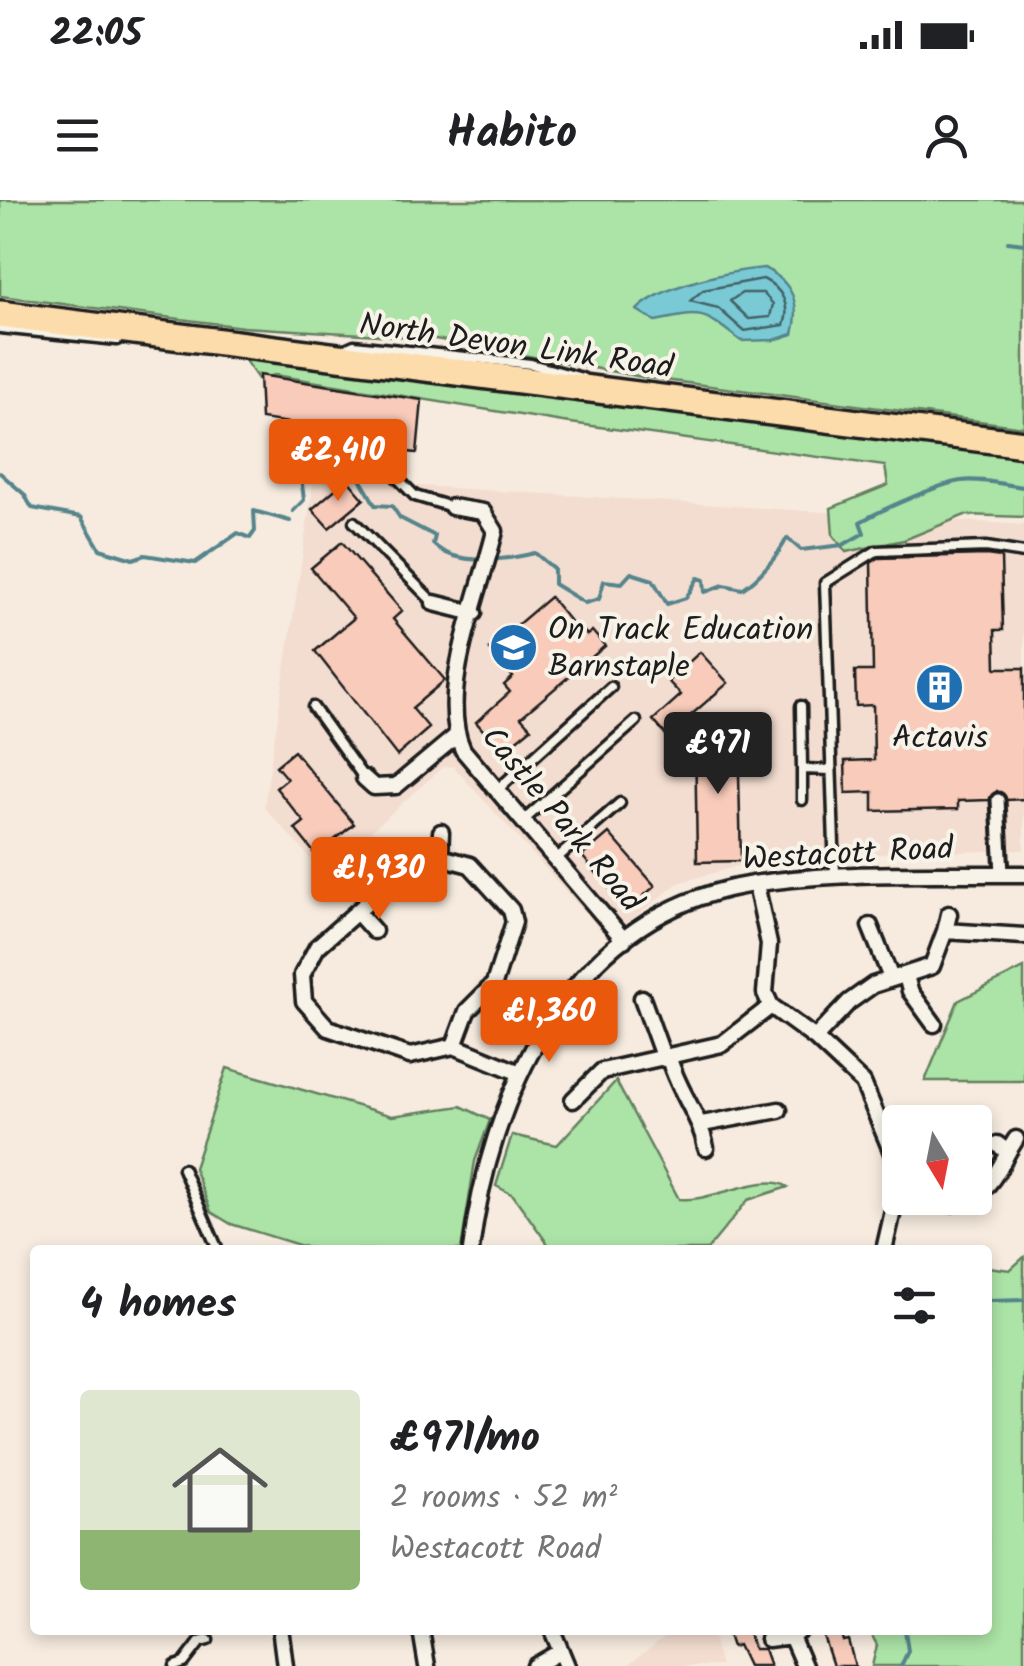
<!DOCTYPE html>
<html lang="en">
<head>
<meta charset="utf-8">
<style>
	:root { --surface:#fff; --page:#f6f6f6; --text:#202124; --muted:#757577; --line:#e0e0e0; --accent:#ea580c }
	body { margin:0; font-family:Kalam,sans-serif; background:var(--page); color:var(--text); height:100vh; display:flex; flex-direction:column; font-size:38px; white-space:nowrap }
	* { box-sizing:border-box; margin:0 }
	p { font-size:32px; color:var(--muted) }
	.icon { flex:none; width:55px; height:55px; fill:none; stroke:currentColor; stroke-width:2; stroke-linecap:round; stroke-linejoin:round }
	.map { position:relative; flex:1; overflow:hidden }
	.sheet { position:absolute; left:30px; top:1045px; width:962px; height:390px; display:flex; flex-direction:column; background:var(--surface); border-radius:10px; box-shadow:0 5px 15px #0003 }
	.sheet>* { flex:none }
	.needle { width:65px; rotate:170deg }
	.tools { position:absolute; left:882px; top:905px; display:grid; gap:20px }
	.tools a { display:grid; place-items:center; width:110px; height:110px; border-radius:10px; background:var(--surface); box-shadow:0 5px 15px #0003; font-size:50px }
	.price { position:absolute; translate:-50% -85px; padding:0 22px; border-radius:10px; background:var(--accent); color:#fff; font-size:32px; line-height:65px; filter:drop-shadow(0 2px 5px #0008) }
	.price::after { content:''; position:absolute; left:50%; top:60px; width:30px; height:22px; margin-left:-15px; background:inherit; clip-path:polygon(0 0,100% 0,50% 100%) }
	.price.active { background:#222; color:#fff }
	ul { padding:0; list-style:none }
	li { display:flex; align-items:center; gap:30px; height:250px; padding:0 50px }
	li+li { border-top:2px solid var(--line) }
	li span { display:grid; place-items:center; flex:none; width:280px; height:200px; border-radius:10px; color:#555 }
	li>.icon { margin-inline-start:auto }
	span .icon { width:120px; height:120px; fill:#fffc; stroke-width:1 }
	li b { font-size:42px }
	h2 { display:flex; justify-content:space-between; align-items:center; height:120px; padding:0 50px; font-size:42px }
	.status { display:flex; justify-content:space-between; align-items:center; height:70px; padding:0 50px; background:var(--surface); direction:ltr }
	.status svg { height:28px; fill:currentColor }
	header { display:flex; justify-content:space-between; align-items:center; height:130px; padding:0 50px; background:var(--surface); font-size:45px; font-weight:600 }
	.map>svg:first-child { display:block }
	.built { fill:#f3ddd0 }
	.green { fill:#ace3a6; stroke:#648061; stroke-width:2.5 }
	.water { fill:#7acad5; stroke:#54848b; stroke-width:2.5 }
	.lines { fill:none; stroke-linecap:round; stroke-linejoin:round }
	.shore { stroke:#426266; stroke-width:2.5 }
	.stream { stroke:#54848b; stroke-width:4 }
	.building { fill:#f8cbba; stroke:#1c1c1c; stroke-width:2.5 }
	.service-casing { stroke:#1c1c1c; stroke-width:15 }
	.pedestrian-casing { stroke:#1c1c1c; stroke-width:19 }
	.minor-casing { stroke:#1c1c1c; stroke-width:21 }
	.trunk-casing { stroke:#1c1c1c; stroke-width:32 }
	.service { stroke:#f7f3e8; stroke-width:8 }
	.pedestrian { stroke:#f7f3e8; stroke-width:11 }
	.minor { stroke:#f7f3e8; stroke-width:14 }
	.trunk { stroke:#fddcac; stroke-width:25 }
	.labels { text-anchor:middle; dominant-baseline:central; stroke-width:8; stroke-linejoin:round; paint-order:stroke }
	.street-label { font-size:32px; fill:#1c1c1c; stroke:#f7f3e8 }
	.poi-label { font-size:32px; fill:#1c1c1c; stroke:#f7f3e8; text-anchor:start }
</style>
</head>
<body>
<div class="status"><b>22:05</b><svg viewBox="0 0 49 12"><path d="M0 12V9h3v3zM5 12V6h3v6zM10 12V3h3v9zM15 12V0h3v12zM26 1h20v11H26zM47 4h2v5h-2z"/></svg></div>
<header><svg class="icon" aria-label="menu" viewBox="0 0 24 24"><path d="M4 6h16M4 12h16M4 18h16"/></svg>Habito<svg class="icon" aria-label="person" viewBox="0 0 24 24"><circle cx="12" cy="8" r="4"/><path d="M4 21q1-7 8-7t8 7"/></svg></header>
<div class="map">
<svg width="1024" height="1466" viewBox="0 0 1024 1466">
	<rect width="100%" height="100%" fill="#f7ebdf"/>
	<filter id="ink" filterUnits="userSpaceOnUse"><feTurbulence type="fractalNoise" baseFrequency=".01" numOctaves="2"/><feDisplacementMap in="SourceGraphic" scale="20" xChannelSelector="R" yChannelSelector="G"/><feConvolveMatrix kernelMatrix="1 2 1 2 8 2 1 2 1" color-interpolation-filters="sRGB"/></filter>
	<g filter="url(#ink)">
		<!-- built -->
		<path class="built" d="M314,279L1024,325V650L770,657L678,683L608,738L453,566L443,567L324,673L264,607Z
			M673,1430H711L721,1466H627Z"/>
		<!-- green -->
		<path class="green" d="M0,0H1024V227L642,177L430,138L243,127L0,96Z
			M267,158L1024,251V317L965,315L904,340L846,352L833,335L831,308L888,285L885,266L563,222L275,175L258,179L244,159Z
			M1024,768V881H925L958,801Z
			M227,868L392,916L461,906L490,920L475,961L461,1050H315L231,1024L211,1012L194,968Z
			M616,881L679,999C711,1003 765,971 788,987L748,1000L707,1050H552L513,995L496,986L512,935L557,945Z
			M1024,1057V1466H872L877,1445L869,1430H988V1067L1010,1070Z"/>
		<!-- water -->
		<path class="water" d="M764,68C793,82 801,104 793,134L774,140L741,141C702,111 704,111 655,121L637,110C661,85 730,71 764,68Z"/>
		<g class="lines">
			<!-- shore -->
			<path class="shore" d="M763,79C782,88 791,106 784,125L744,131L718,108L690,101L703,90Z
				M763,93L773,104L770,117L749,119L730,101L742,93Z"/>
			<!-- stream -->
			<path class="stream" d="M1008,42L1024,44
				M0,273L24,294L32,308L81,317L100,349L133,359L145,355L195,363L238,333L250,338L255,331L254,311L290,321
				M293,311L304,300L300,268C311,269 311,264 322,261C350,252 366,289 375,305L392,306L400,318L435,336L433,344C456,367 506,360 535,353L554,369V384L585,403L599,399L604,381L622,383L631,373L653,380L667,404L686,398L698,378L704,380L705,392L724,385L742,389C759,378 778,356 787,338L801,350L843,345L864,333L860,322C881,310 939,284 961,281C980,278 1005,285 1024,287
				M988,1101L1024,1100
				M901,1466L908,1451L905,1430"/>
		</g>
		<!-- building -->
		<path class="building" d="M259,175L422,200L417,253L382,249V236L261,219Z
			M347,279L364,299L329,328L312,309Z
			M342,342L402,411L393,419L445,480L412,508L429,528L397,556L315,451L354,418L311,368Z
			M986,355L1001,357L1003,430H995L996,468H1024V599L1007,600L997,591L989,600L958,601V609L873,611V592L846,593L845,561L874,560L873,505L856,506L855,471H873L871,363L878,358Z
			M550,397L574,426L577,423L587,435L592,431L605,446L521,517L531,528L502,552L476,522L510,492L504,485L513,477L489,449Z
			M700,452L728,483L667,536L653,520L681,495L668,481Z
			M738,532L741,661L697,662L695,533Z
			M294,551L354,624L316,655L295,629L304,622L276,588L287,579L276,566Z
			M609,633L655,686L628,710L582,656Z
			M747,1430L754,1449H764L770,1466H748L738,1445L732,1447L728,1435Z
			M821,1430H840L843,1441L848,1440L855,1466H833Z"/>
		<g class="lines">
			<defs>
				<path id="service" d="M0,128L117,140
					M345,149L354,145L531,164L582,178
					M346,240L372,252L415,296L452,307
					M354,322L434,403
					M801,506L802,569L831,570
					M313,507L364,578
					M802,569V600
					M497,590L611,487
					M523,621L636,521
					M556,659L620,603
					M835,674L825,383L876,351L986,347L1024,353
					M183,969L218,1050
					M175,1466L184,1463L200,1442L208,1440"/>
				<path id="pedestrian" d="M998,600L1002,674"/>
				<path id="minor" d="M452,307L483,312L495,331C481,391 436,493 463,550L624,740
					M434,403L474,413
					M364,578L374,587L396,586L456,536
					M440,656L441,632
					M756,684L769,744L765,793L771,806L815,838L863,883L893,955L896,998L884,1050
					M357,712L374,731
					M870,726L891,778
					M945,731L949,714
					M906,775L910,791L934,824
					M642,798L664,859
					M815,838L849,802L873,785L932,766L945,731L1024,736
					M454,846L467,811L494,784L514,722L511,710L470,665L437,656L410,665L317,747L302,775L304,801L328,828L395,851L410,856L454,846L520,873
					M669,858C678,892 700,914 706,948
					M573,900L602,871L722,844L771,806
					M702,924L779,910
					M997,944L1008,952L1016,939
					M896,998C956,1007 979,1012 1008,952
					M471,1050C490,899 565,728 728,689C814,669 934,675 1024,674
					M421,1430L427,1466
					M552,1430L567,1466
					M281,1435L285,1466
					M791,1436L804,1466
					M768,1439L791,1436L799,1430
					M535,1466L561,1451"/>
				<path id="trunk" d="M0,114L1024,244"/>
			</defs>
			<!-- service casing -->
			<use href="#service" class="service-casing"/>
			<!-- pedestrian casing -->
			<use href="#pedestrian" class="pedestrian-casing"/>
			<!-- minor casing -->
			<use href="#minor" class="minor-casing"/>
			<!-- trunk casing -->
			<use href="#trunk" class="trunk-casing"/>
			<!-- service -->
			<use href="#service" class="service"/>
			<!-- pedestrian -->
			<use href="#pedestrian" class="pedestrian"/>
			<!-- minor -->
			<use href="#minor" class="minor"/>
			<!-- trunk -->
			<use href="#trunk" class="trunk"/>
		</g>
	</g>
	<!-- icons -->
	<defs>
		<symbol id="school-disc" viewBox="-11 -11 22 22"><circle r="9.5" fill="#1f6fb2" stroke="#f7f3e8"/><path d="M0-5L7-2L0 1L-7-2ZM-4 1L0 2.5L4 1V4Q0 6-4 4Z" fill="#fff"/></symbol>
		<symbol id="building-disc" viewBox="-11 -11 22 22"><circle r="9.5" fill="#1f6fb2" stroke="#f7f3e8"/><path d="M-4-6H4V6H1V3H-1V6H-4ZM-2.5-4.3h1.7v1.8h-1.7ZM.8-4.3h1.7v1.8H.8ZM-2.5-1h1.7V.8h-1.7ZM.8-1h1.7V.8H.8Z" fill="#fff"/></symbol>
	</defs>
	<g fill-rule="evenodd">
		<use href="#school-disc" x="486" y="420" width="55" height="55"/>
		<use href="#building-disc" x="912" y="460" width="55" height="55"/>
	</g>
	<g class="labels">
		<!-- street labels -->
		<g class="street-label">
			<text transform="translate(516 147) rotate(8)">North Devon Link Road</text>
			<text transform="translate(561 620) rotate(50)">Castle Park Road</text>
			<text transform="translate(848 655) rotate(-3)">Westacott Road</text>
		</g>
		<!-- poi labels -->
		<g class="poi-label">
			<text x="548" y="430">On Track Education<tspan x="548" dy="37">Barnstaple</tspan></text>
			<text x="940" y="538" text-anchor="middle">Actavis</text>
		</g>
	</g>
</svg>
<div class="tools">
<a><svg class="needle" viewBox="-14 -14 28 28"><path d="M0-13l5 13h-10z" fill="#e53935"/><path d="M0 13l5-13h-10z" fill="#757577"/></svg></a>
</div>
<b class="price" style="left:338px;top:304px">£2,410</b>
<b class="price active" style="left:718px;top:597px">£971</b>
<b class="price" style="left:379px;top:722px">£1,930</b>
<b class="price" style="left:549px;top:865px">£1,360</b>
<section class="sheet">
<h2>4 homes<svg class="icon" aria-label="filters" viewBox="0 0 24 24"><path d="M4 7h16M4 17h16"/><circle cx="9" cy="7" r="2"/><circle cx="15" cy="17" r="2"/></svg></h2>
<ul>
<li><span style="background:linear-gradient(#dfe7d0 70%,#8fb573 0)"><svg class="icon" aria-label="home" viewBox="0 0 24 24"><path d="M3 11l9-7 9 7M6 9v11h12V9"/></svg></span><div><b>£971/mo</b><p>2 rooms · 52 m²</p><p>Westacott Road</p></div></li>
</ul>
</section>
</div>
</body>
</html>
